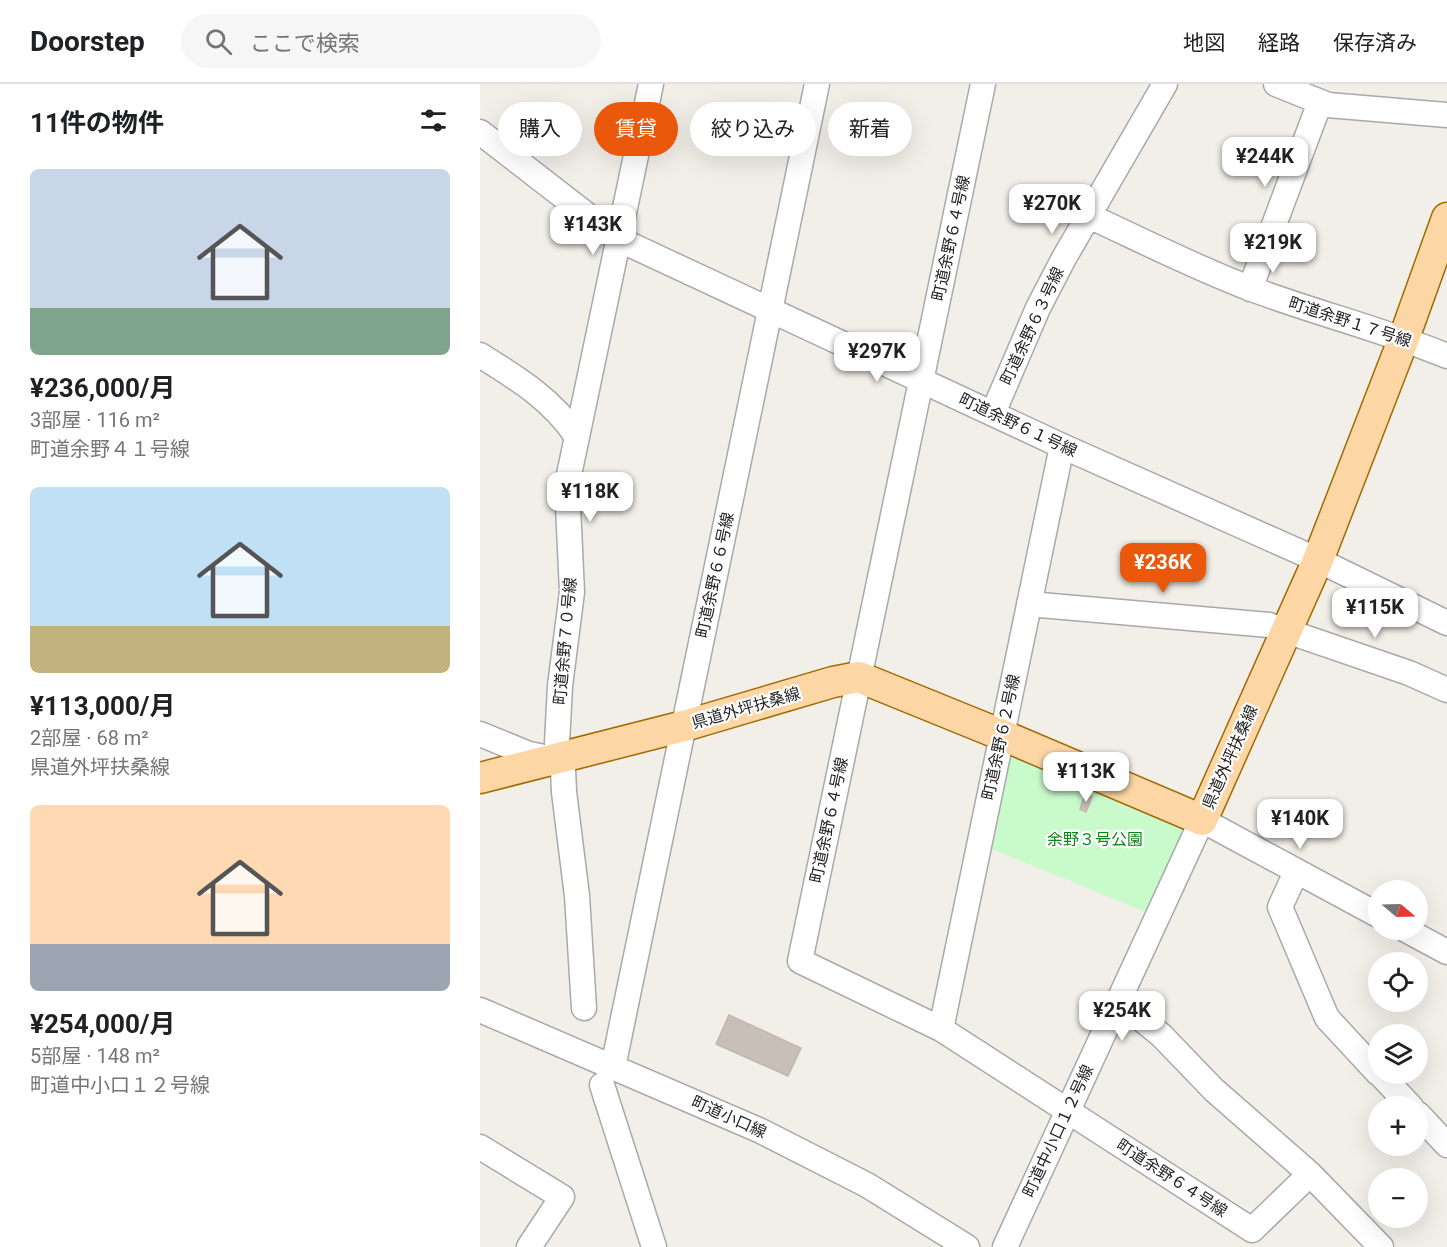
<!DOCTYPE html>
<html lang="ja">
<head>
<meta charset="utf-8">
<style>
	:root { --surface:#fff; --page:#f6f6f6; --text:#202124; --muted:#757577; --line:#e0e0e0; --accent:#ea580c }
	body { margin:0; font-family:Roboto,"Noto Sans JP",sans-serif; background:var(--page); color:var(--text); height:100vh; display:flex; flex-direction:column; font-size:22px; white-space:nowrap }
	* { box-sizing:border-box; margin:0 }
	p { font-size:20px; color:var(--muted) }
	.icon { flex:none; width:33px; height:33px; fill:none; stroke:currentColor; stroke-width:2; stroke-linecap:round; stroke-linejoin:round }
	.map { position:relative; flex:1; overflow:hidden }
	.sheet { display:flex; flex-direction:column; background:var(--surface); width:480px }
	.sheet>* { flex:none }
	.guide { position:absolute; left:18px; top:18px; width:570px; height:54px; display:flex; gap:12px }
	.needle { width:39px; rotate:109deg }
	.fabs { position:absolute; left:888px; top:796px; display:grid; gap:12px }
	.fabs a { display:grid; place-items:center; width:60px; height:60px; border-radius:50%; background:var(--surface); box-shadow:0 6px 24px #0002; font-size:30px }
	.price { position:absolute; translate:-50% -51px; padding:0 14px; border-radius:12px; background:#fff; color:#222; font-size:20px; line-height:39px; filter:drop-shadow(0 2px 3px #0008) }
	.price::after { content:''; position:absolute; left:50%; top:36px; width:18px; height:14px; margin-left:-9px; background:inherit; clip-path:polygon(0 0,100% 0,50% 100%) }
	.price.selected { background:var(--accent); color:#fff }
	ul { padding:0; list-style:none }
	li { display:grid; align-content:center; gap:12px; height:318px; padding:0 30px }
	li span { display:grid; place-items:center; height:186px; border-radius:9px; color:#555 }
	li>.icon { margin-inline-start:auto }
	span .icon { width:108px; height:108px; fill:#fffc; stroke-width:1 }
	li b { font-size:26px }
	h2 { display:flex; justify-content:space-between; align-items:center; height:72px; padding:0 30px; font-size:26px }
	.tag { padding:0 21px; border-radius:27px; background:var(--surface); box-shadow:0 6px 24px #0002; font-size:21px; line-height:54px }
	.tag.selected { background:var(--accent); color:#fff }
	header { display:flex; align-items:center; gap:36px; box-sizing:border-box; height:84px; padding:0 30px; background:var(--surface); border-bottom:2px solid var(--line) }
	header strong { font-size:28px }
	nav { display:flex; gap:33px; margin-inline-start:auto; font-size:21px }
	.search { width:420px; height:54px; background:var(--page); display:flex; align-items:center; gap:15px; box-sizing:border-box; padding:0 21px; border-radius:33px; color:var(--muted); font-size:22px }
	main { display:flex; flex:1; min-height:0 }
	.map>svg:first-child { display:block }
	.park { fill:#c8facc }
	.building { fill:#c7bfb8; stroke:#c4b6ab; stroke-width:1.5 }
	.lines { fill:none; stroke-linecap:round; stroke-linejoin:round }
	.minor-casing { stroke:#a9a9a9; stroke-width:27 }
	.major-casing { stroke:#a06b00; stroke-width:33 }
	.minor { stroke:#fff; stroke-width:24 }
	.major { stroke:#fcd6a4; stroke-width:30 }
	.labels { text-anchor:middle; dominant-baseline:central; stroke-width:4.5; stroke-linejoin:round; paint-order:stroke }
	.street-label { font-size:16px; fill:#222; stroke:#fff }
	.park-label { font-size:16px; fill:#0c8416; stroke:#fff }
</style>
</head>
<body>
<header>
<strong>Doorstep</strong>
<div class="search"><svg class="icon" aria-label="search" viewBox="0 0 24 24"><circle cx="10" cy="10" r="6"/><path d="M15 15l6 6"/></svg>ここで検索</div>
<nav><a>地図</a><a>経路</a><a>保存済み</a></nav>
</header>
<main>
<section class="sheet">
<h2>11件の物件<svg class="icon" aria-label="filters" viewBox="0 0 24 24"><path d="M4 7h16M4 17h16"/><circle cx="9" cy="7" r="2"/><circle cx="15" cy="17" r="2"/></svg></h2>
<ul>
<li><span style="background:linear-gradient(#c9d6e8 75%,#7fa58c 0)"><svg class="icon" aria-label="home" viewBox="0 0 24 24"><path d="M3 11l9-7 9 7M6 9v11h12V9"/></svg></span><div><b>¥236,000/月</b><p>3部屋 · 116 m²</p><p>町道余野４１号線</p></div></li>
<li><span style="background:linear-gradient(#bfe0f5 75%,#c2b280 0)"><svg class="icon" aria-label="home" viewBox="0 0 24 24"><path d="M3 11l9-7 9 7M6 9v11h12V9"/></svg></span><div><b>¥113,000/月</b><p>2部屋 · 68 m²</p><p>県道外坪扶桑線</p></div></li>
<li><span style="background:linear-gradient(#ffd9b3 75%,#9aa5b1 0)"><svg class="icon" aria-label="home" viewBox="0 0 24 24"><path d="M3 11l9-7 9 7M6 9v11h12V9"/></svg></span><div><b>¥254,000/月</b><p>5部屋 · 148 m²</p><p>町道中小口１２号線</p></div></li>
</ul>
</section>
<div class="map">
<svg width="967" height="1163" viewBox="0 0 967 1163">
	<rect width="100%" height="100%" fill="#f2efe9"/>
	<!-- park -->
	<path class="park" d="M538,671L702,738L705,748L668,829L509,764L528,676Z"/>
	<!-- building -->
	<path class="building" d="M605,710L612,713L606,728L600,725Z
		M249,931L321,964L308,992L236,960Z"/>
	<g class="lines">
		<defs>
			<path id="minor" d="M503,0L320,877L461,945L772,1146L830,1090
				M796,0L848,21L967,31
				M0,48L138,155L582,362L838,476L967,539
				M607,131C661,156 714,183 769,204C835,229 902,245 967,272
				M770,205L840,18
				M0,271C37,294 73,316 97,353L87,400L92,508L80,602L77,659L78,675L83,685L84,708L97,812L104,924
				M513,329L558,224L584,174L685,0
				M97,353L171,0
				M549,520L789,541L929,589L967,606
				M0,650L49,670L75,675
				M816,788L800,823L847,934L898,989
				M926,846L967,868
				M638,916L681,951L734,1006L830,1090L901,1163
				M0,926L281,1047L387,1101L487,1163
				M461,945L582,362
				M133,983L337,0
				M900,990L931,1023
				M122,1001L174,1163
				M938,1030L967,1061
				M0,1063L82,1113L49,1163
				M525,1163L722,736L898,831"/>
			<path id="major" d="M0,694L204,642L353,598L379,593L522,651L722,736L838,476L924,254L967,134"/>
		</defs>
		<!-- minor casing -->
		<use href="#minor" class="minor-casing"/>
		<!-- major casing -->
		<use href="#major" class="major-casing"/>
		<!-- minor -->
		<use href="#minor" class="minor"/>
		<!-- major -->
		<use href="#major" class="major"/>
	</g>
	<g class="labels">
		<!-- street labels -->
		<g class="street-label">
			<text transform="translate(471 154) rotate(-78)">町道余野６４号線</text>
			<text transform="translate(870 238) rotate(18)">町道余野１７号線</text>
			<text transform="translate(552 242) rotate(-65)">町道余野６３号線</text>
			<text transform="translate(538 341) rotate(25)">町道余野６１号線</text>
			<text transform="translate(235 491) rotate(-78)">町道余野６６号線</text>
			<text transform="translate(85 557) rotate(-85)">町道余野７０号線</text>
			<text transform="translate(266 624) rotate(-16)">県道外坪扶桑線</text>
			<text transform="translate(521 653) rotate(-78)">町道余野６２号線</text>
			<text transform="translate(750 673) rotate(-66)">県道外坪扶桑線</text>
			<text transform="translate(349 736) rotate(-78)">町道余野６４号線</text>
			<text transform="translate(249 1033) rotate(24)">町道小口線</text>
			<text transform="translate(578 1047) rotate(-65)">町道中小口１２号線</text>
			<text transform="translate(692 1094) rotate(33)">町道余野６４号線</text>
		</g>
		<!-- park labels -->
		<g class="park-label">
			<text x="615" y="755">余野３号公園</text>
		</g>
	</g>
</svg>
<div class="fabs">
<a><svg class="needle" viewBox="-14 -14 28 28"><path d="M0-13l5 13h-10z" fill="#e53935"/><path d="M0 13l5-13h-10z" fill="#757577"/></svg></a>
<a><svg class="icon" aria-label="locate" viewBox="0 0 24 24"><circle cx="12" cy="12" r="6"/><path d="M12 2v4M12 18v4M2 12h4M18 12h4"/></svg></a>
<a><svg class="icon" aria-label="layers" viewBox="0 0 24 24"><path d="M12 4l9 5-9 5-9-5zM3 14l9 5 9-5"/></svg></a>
<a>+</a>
<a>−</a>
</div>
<b class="price" style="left:785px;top:104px">¥244K</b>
<b class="price" style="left:572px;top:151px">¥270K</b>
<b class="price" style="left:113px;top:172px">¥143K</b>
<b class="price" style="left:793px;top:190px">¥219K</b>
<b class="price" style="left:397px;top:299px">¥297K</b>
<b class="price" style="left:110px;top:439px">¥118K</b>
<b class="price selected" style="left:683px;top:510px">¥236K</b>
<b class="price" style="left:895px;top:555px">¥115K</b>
<b class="price" style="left:606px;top:719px">¥113K</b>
<b class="price" style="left:820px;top:766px">¥140K</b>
<b class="price" style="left:642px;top:958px">¥254K</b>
<div class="guide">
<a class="tag">購入</a>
<a class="tag selected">賃貸</a>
<a class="tag">絞り込み</a>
<a class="tag">新着</a>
</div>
</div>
</main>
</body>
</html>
